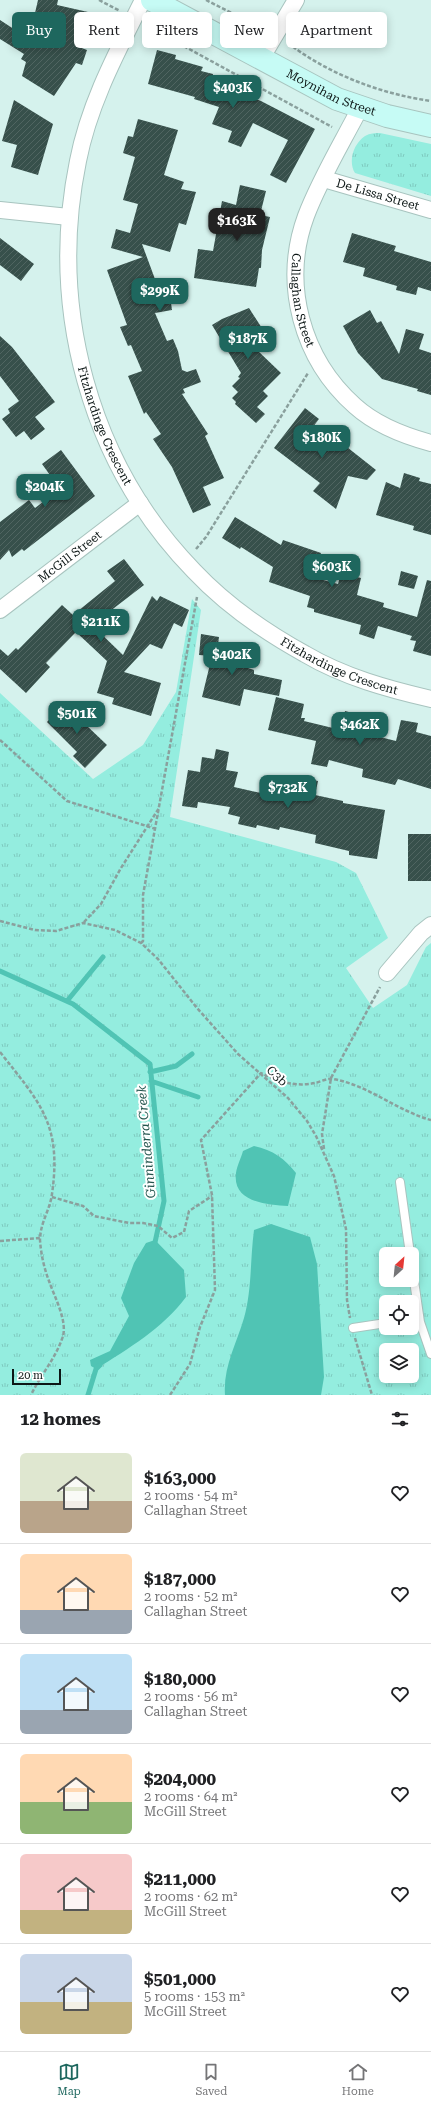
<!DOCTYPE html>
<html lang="en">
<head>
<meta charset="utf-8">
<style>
	:root { --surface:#fff; --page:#f2f2f2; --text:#202124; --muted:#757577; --line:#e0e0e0; --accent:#1e675e }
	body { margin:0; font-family:"Roboto Serif",serif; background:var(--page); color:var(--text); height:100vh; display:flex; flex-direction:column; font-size:15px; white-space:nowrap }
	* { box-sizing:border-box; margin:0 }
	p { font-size:13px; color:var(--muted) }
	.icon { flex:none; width:22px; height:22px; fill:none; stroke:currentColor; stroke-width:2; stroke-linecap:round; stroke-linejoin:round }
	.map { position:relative; height:1395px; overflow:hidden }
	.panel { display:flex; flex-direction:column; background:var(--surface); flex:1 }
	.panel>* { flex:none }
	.guide { position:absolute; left:12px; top:12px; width:407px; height:36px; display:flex; gap:8px }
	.needle { width:26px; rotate:27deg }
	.tools { position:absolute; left:379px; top:1247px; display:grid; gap:8px }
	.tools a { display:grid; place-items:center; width:40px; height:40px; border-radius:6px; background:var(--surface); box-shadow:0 2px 10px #0003; font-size:20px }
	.scale { position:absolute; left:12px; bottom:10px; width:49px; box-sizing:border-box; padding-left:4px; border:2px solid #0d1716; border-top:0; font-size:11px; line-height:14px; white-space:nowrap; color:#0d1716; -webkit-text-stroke:3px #fff; paint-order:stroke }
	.price { position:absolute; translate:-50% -34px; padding:0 9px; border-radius:8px; background:var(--accent); color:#fff; font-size:13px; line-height:26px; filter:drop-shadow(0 1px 2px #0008) }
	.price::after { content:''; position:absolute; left:50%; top:24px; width:12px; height:9px; margin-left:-6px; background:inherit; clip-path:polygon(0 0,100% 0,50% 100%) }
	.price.current { background:#222; color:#fff }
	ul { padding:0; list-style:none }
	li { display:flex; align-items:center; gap:12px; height:100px; padding:0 20px }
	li+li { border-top:1px solid var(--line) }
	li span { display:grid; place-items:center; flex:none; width:112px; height:80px; border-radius:6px; color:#555 }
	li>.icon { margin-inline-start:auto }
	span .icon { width:48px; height:48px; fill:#fffc; stroke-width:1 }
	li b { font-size:17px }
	h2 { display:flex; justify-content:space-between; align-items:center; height:48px; padding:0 20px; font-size:17px }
	.tag { padding:0 14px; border-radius:6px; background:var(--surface); box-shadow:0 2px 10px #0003; font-size:14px; line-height:36px }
	.tag.current { background:var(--accent); color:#fff }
	.tab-bar { display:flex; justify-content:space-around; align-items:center; height:56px; border-top:1px solid var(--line); background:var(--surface); font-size:11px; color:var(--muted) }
	.tab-bar a { display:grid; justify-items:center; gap:2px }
	.tab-bar .current { color:var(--accent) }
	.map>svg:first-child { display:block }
	.park { fill:url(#park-tufts); fill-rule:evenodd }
	.water { fill:#50c4b4 }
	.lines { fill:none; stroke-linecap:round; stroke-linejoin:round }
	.stream { stroke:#50c4b4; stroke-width:5 }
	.building { fill:url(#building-hatch) }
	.lane-casing { stroke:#a8c4bf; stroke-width:10 }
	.street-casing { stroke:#a8c4bf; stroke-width:18 }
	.secondary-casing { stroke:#a8c4bf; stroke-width:24 }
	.path { stroke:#8aa09d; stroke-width:2.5; stroke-dasharray:4 2; stroke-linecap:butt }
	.lane { stroke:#fff; stroke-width:8 }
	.street { stroke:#fff; stroke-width:16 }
	.secondary { stroke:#c6fbf5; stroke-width:22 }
	.labels { text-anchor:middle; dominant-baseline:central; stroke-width:4; stroke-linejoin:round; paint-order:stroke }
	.street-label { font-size:12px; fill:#0d1716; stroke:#fff }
	.water-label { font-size:13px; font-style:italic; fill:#24554e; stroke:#fff }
</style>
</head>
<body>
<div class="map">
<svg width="431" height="1395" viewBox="0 0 431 1395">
	<defs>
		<pattern id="park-tufts" width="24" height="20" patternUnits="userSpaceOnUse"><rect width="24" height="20" fill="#94eddf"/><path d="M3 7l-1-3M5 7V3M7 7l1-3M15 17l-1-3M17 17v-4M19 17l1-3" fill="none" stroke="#7ecabf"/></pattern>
		<pattern id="building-hatch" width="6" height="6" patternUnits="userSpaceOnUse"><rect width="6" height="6" fill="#37504b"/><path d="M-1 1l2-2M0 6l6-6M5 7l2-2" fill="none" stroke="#506561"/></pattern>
	</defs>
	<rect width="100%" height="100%" fill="#d5f2ed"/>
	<!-- park -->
	<path class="park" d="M380,133L431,144V196L355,173C348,162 353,144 365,136C370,133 375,133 380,133Z
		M192,599L201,610L170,817L336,862L356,873L388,938L346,968L373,1008L407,985L426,947L431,943V1395H0V693L93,779L143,745L176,692ZM386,1254H412V1280H386ZM386,1302H412V1328H386ZM386,1350H412V1376H386Z"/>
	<!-- water -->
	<path class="water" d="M254,1146C273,1150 285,1159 296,1173L288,1206C267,1205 232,1202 236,1173C237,1166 241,1158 243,1151Z
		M271,1224L310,1237L317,1264L324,1377L321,1395H225C223,1367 236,1345 244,1318C252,1290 250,1260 254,1230Z
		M155,1240L184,1270L186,1297C163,1328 128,1349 96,1369L91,1366L90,1360L110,1351L129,1316L121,1298L134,1263L146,1243Z"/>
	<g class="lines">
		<!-- stream -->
		<path class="stream" d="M0,971L73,1004L150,1064L164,1201L154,1247
			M67,1001L103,957
			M150,1072L176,1066L192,1054
			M151,1081L198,1097
			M88,1395L96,1369L100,1365"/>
	</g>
	<!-- building -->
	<path class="building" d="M38,0H58L57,5L88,12L79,47L87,50L82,65L76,63L54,96L22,76L26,62L21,59L24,54L0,39V20L29,39Z
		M157,50L176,55L175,59L203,67L201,71L213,74L212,81L228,84L227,88L261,101L315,129L286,183L270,175L288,140L253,123L241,147L228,142L232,131L212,124L219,107L194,99L195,97L148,84Z
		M14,100L53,124L38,175L11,167L17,145L2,141Z
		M138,119L178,130L164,175L184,182L181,189L196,192L186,225L179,223L170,252L142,244L162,298L170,296L172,310L155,313L167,341L173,339L178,351L182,370L187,372L196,369L201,382L183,389L185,393L182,394L208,434L205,436L224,478L203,487L211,505L193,513L172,467L153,439L161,434L146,412L144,414L128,376L142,371L131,345L128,346L120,327L127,325L107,270L143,257L111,248L116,229L130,233L138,204L123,200L135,157L123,153L128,136L133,137Z
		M240,185L266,191L260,215L270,217L262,250L261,268H259L256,287L194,278L198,249L213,251L222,201L236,205Z
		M352,233L396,246L394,251L431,262V291L418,287L416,295L396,290L397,286L363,276L365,268L343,262Z
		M0,238L34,264L21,281L0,265Z
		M249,308L267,336L263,338L267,344L257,350L281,373L263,391L268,396L257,407L265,414L256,423L235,404L236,402L232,398L238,392L232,386L240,378L238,377L241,373L212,325L222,319Z
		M370,310L377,323L381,321L399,354L406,329L424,334L419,349L431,353V395L417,391L418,389L382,379L358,353L343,326Z
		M0,336L12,347L55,402L35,417L45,429L31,440L24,431L16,437L2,419L10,413L8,409L19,401L0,376Z
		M305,408L319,419L309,432L331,449L338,440L376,470L367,480L348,476L336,509L313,491L320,483L274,448Z
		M61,450L95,496L24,551L22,549L12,557L9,550L0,560V522L29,500L35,508L60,489L42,464Z
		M404,473L420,478L419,481L431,484V535L413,530L414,526L376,515L386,482L400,488Z
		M235,517L281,545L283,540L321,553L312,577L338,584L341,573L361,578L357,595L384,603L383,607L417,617L427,580L431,581V656L413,651L416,641L410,640L412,636L378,626L374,639L359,634L361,625L314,612V609L307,607L310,596L269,582L273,567L241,547L240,549L222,538Z
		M124,559L144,585L92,625L123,655L152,596L157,601L160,596L189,610L182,627L174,623L162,649L150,644L124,672L161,683L151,716L112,704L114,698L97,693L107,661L76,632L46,663L50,667L26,693L0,669V649L8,656L16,648L18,650L62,605L73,615L115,581L107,571Z
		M401,571L418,576L414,589L398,585Z
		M201,634L219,637L217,653L250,660L248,668L254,670V674L282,680L279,696L244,689L240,706L202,697L212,656L199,655Z
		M276,697L304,704L301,718H305L304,721L341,730L345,711L360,715L356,731L396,741L401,720L418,723L416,732L431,736V789L398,779L395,785L362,777L363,769L329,760L327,767L311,764L316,741L268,730Z
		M64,704L107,745L85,768L73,756L77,752L47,722Z
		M216,749L229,752L226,770L238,772L234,787L261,793L262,785L296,793L299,777L318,781L315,795L343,801V803L385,810L377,859L349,855V851L315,843L316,835L280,827L279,830L257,825L256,828L238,824L240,817L228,814L230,807L198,802L197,808L182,806L188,770L200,772L202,757L214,759Z
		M408,834H431V881H408Z"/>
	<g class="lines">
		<defs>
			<path id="lane" d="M400,1182L410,1254
				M412,1267L420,1322L431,1354
				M353,1328L386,1323"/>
			<g id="street">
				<path id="s1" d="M143,0C117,52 89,104 78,161C48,308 89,463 194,571C226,605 265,632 305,654C344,677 388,689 431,699"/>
				<path d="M261,59L296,0"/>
				<path id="s2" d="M360,108C342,143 320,179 306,216C281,284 302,359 355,406C376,425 405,436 431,443"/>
				<path id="s3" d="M324,179L431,210"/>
				<path d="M0,210L69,217"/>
				<path id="s4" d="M0,610L140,503"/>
				<path d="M387,973L421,933L431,925"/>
			</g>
			<g id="secondary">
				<path id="s5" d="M152,0L337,99L387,116L431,126"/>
			</g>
		</defs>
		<!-- lane casing -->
		<use href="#lane" class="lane-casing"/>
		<!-- street casing -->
		<use href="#street" class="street-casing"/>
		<!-- secondary casing -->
		<use href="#secondary" class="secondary-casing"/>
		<!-- path -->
		<path class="path" d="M99,0L120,11
			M206,0L261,28
			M147,26L332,127
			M288,43C328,74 381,94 431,101
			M196,549L206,537L308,373
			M0,740L67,801L156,829
			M0,921L35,930L56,931L83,923L115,930L141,943L158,959L197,1008L238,1054L288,1098L307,1121L316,1136L334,1176L346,1229L347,1300L350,1318
			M84,922L101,904L121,868L159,808
			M141,943L143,941V895L197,597
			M0,1052C40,1103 62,1124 52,1194C50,1210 40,1223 40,1240C41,1254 44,1268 49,1281C54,1296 69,1323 62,1339C55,1359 40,1376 31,1395
			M324,1149L322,1134L331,1078L380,987
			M52,1197L83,1206L94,1216L129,1223H143L158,1226L172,1238L184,1232L189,1211L212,1196
			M0,1241L40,1238
			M355,1338L372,1395
			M170,1395L190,1364L200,1327L215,1290L212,1195L201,1140L261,1073C279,1082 295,1087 315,1083C320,1082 327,1078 332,1079C367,1084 397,1111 431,1120"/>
		<!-- lane -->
		<use href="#lane" class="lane"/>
		<!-- street -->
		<use href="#street" class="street"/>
		<!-- secondary -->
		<use href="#secondary" class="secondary"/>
	</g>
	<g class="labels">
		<!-- street labels -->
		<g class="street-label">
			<text stroke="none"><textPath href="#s5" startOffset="202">Moynihan Street</textPath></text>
			<text stroke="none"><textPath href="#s3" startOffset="56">De Lissa Street</textPath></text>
			<text stroke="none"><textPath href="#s2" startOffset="207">Callaghan Street</textPath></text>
			<text stroke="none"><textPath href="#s1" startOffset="445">Fitzhardinge Crescent</textPath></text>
			<text stroke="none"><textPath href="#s4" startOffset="88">McGill Street</textPath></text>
			<text stroke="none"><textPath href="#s1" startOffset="793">Fitzhardinge Crescent</textPath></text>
			<text transform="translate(277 1076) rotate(43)">C3b</text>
		</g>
		<!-- water labels -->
		<g class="water-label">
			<text transform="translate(146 1142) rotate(-95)">Ginninderra Creek</text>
		</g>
	</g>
</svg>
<div class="tools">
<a><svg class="needle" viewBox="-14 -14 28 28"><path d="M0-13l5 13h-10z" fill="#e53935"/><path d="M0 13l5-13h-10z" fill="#757577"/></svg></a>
<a><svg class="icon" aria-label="locate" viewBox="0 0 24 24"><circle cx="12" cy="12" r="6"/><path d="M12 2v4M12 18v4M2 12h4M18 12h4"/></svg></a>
<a><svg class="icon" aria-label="layers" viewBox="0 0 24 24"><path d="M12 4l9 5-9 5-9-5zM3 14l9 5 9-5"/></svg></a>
</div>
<div class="scale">20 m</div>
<b class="price" style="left:233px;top:109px">$403K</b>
<b class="price current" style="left:237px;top:242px">$163K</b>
<b class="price" style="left:160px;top:312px">$299K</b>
<b class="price" style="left:248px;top:360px">$187K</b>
<b class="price" style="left:322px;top:459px">$180K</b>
<b class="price" style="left:45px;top:508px">$204K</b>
<b class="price" style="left:332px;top:588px">$603K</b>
<b class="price" style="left:101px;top:643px">$211K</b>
<b class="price" style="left:232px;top:676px">$402K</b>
<b class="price" style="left:77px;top:735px">$501K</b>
<b class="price" style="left:360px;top:746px">$462K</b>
<b class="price" style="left:288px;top:809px">$732K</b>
<div class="guide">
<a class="tag current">Buy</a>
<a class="tag">Rent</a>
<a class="tag">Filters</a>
<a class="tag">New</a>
<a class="tag">Apartment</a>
</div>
</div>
<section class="panel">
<h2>12 homes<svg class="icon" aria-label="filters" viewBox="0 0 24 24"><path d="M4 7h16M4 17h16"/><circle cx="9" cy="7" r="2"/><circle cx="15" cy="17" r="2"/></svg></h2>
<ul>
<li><span style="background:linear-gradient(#dfe7d0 60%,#b9a48a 0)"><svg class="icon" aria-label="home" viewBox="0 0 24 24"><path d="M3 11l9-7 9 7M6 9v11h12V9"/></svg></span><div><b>$163,000</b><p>2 rooms · 54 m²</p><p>Callaghan Street</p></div><svg class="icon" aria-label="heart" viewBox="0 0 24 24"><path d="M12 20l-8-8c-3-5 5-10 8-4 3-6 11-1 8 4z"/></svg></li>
<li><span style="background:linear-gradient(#ffd9b3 70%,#9aa5b1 0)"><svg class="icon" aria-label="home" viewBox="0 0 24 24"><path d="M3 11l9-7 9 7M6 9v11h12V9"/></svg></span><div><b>$187,000</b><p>2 rooms · 52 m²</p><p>Callaghan Street</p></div><svg class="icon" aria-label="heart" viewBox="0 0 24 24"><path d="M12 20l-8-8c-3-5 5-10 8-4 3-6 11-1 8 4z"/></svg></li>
<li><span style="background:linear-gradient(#bfe0f5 70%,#9aa5b1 0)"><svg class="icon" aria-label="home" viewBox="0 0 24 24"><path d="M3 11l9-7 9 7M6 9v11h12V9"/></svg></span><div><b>$180,000</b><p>2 rooms · 56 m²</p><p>Callaghan Street</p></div><svg class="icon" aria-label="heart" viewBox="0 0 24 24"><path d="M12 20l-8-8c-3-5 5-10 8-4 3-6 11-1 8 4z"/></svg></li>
<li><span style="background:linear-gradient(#ffd9b3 60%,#8fb573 0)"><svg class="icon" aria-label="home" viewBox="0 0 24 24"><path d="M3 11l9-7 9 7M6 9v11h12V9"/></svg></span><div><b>$204,000</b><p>2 rooms · 64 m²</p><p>McGill Street</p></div><svg class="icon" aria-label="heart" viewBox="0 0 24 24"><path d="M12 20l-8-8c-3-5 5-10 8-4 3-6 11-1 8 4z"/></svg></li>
<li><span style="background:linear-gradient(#f6c9c9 70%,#c2b280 0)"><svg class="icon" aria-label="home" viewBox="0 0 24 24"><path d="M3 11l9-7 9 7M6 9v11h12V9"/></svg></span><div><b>$211,000</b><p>2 rooms · 62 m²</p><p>McGill Street</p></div><svg class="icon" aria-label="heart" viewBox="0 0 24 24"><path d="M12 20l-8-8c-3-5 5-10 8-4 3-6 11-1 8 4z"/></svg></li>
<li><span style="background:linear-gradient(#c9d6e8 60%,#c2b280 0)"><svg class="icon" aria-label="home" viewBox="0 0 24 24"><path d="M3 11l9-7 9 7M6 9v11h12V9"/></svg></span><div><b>$501,000</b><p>5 rooms · 153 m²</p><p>McGill Street</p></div><svg class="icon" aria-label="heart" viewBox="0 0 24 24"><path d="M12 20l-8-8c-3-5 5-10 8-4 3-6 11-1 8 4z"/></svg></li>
</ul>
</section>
<nav class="tab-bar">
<a class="current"><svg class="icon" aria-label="map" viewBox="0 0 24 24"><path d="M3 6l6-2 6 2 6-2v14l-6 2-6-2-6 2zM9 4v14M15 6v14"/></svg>Map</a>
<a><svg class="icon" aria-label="saved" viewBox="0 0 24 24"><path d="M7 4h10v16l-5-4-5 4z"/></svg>Saved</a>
<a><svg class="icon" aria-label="home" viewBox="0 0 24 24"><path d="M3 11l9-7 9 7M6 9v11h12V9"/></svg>Home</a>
</nav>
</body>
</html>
